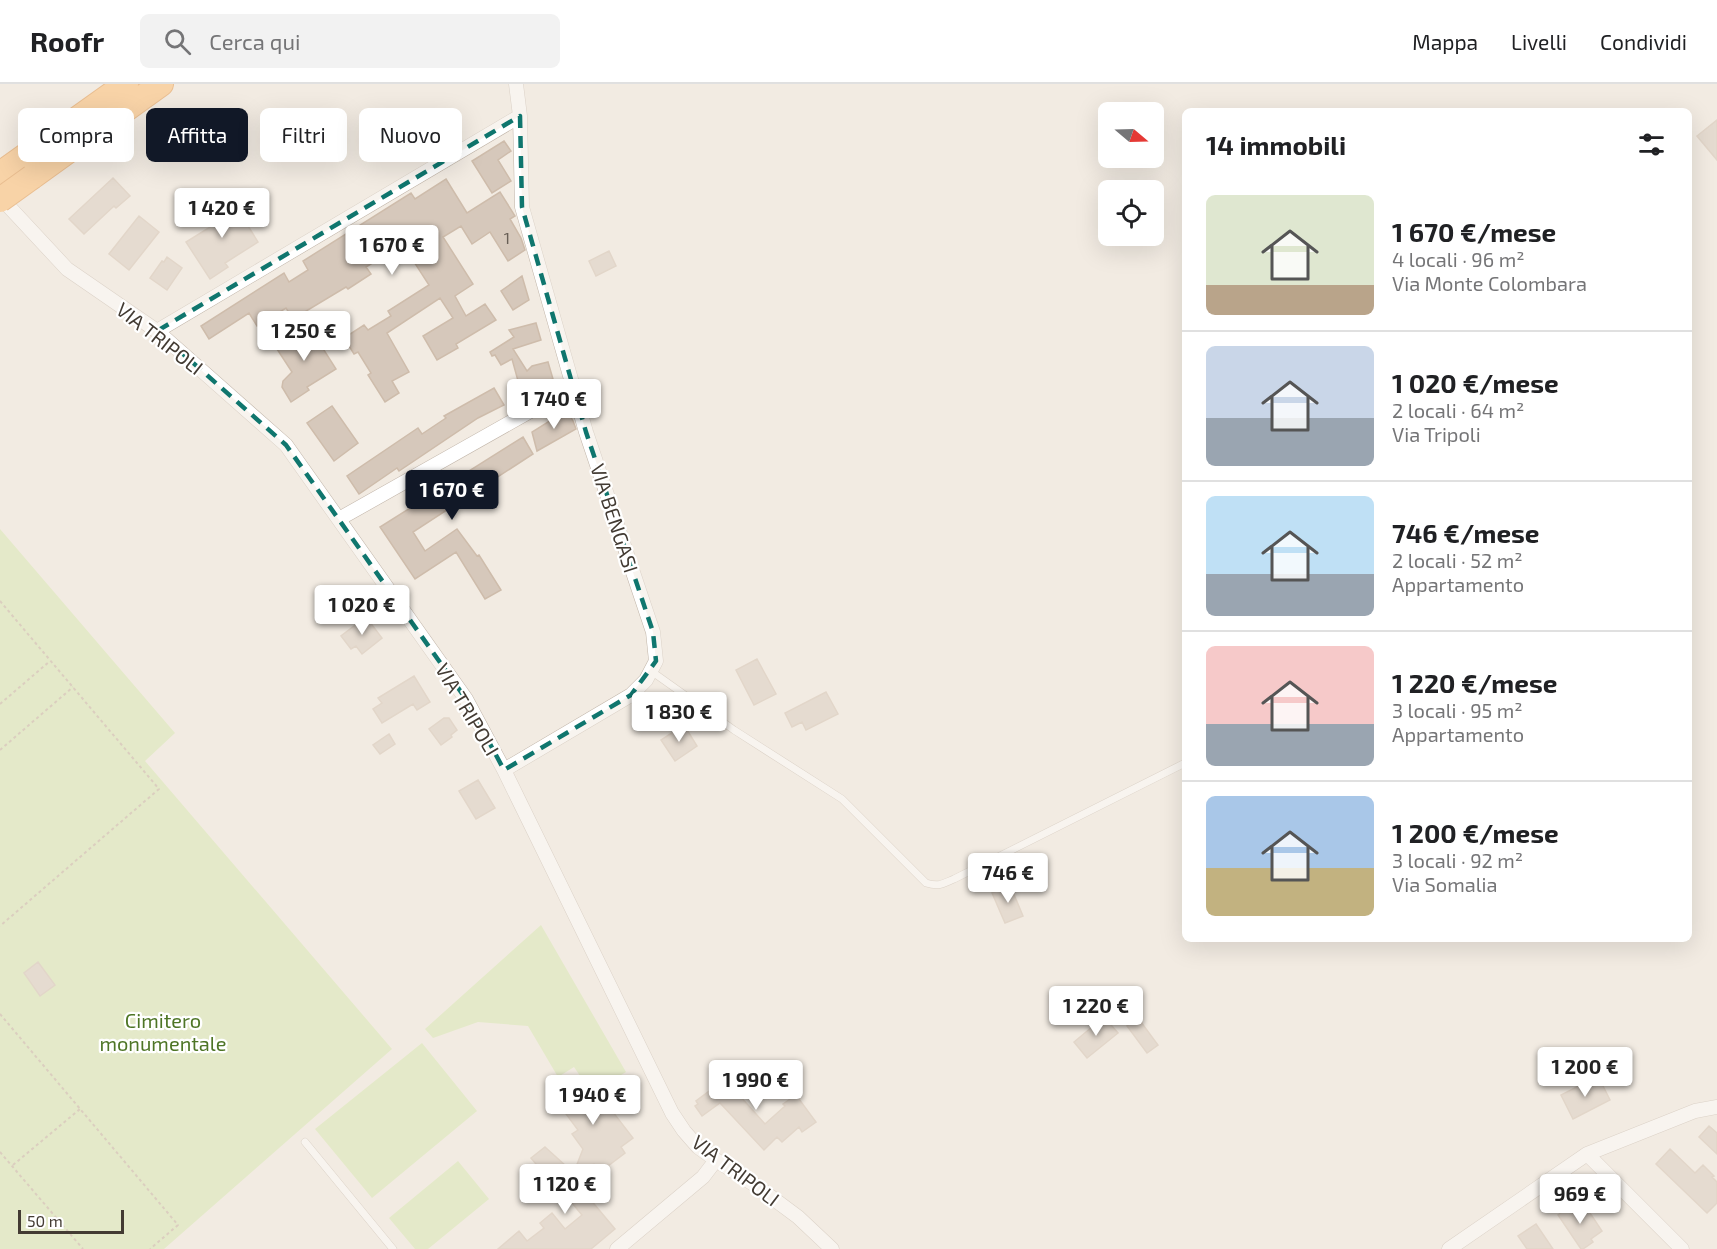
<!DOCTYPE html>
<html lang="it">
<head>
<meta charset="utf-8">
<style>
	:root { --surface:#fff; --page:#f2f2f2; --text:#202124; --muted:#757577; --line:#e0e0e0; --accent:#111827 }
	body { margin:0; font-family:"Exo 2",sans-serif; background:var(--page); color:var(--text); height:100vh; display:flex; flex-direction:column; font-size:22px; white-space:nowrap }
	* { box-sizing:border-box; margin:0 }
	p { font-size:20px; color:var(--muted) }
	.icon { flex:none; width:33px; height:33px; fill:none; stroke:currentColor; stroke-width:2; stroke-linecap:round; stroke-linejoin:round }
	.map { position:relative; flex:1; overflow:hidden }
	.panel { position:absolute; left:1182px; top:24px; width:510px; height:834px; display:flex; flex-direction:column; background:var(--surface); border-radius:9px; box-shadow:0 6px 24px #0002 }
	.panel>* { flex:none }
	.hud { position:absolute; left:18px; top:24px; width:570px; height:54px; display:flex; gap:12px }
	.needle { width:39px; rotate:109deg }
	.buttons { position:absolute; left:1098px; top:18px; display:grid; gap:12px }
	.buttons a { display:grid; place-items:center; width:66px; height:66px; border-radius:9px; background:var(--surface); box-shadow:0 6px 24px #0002; font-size:30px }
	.scale { position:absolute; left:18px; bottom:15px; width:106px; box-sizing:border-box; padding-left:6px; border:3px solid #433b33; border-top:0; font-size:16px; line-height:21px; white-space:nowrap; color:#433b33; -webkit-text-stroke:4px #fff; paint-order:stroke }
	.price { position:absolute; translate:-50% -51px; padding:0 14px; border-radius:6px; background:#fff; color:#222; font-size:20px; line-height:39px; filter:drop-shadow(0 2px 3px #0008) }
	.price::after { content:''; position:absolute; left:50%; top:36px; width:18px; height:14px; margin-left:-9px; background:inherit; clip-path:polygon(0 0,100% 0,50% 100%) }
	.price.on { background:var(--accent); color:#fff }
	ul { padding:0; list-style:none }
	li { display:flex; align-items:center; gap:18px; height:150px; padding:0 24px }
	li+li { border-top:2px solid var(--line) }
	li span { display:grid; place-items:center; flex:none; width:168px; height:120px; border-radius:9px; color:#555 }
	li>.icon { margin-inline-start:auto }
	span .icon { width:72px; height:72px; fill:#fffc; stroke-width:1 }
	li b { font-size:26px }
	h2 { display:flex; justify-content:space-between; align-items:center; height:72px; padding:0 24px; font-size:26px }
	.pill { padding:0 21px; border-radius:9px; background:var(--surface); box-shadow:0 6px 24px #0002; font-size:21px; line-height:54px }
	.pill.on { background:var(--accent); color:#fff }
	header { display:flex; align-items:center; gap:36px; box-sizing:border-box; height:84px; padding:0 30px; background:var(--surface); border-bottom:2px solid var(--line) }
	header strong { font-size:28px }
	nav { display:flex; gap:33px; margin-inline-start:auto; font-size:21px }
	.search { width:420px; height:54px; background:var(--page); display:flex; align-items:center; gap:15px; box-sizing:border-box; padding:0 21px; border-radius:9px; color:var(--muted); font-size:22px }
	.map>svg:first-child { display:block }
	.green { fill:#d3e7aa }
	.building { fill:#d6c8bb; stroke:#cebcab; stroke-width:1.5 }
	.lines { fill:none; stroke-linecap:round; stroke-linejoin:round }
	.lane-casing { stroke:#c0b4a8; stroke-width:8 }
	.street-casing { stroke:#c0b4a8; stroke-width:15 }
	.highway-casing { stroke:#df882f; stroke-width:26 }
	.path { stroke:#bfab96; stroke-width:2; stroke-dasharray:3 3; stroke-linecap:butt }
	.lane { stroke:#fff; stroke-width:7 }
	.street { stroke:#fff; stroke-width:14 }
	.highway { stroke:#ffb660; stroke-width:24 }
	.highway-bridge-casing { stroke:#df882f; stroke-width:26; stroke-linecap:butt }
	.highway-bridge { stroke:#ffb660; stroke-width:24 }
	.marked { fill:none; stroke:#0f766e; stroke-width:4.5; stroke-dasharray:12 8; stroke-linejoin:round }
	.labels { text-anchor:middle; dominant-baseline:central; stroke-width:4.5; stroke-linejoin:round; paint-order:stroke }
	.number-label { font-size:16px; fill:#685e55 }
	.street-label { font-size:20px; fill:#433b33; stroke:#fff }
	.park-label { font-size:20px; fill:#4e7526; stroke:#fff }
</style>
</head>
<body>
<header>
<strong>Roofr</strong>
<div class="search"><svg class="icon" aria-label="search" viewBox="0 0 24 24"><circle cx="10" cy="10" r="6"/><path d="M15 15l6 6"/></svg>Cerca qui</div>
<nav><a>Mappa</a><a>Livelli</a><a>Condividi</a></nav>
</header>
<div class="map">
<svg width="1717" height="1165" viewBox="0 0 1717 1165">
	<rect width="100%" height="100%" fill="#f2ebe2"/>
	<!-- green -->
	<path class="green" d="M0,445L175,649L145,677L392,965L164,1165H0Z
		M541,841L626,988L598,1005L595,1003L589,1005L574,983L558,993L528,942L478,938L433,954L425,945Z
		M422,959L477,1027L372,1114L315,1045Z
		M458,1077L489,1115L428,1165H415L389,1134Z"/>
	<!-- building -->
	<path class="building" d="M1717,36V76L1697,52Z
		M504,57L511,67L498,76L511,97L492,109L472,77Z
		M113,94L130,112L116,124L114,122L84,150L69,135Z
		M446,95L467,129L500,108L515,132L510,135L521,154L525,166L508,177L490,148L472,160L461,142L443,153L473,200L455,212L466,232L485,220L496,236L456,260L458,264L437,276L423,252L453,234L440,214L387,249L409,288L392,297L399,309L385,318L368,291L371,289L358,268L354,270L344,254L364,241L368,246L391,232L388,227L429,201L407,167L398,173L393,166L366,183L371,190L348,205L346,203L293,235L286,224L257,242L249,229L209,255L201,242L284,189L289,198L308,186L303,177L411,109L415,115Z
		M230,113L258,158L225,179L228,183L210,195L186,158L220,137L212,124Z
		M139,132L159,148L129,186L109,170Z
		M609,167L616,182L596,192L589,177Z
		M167,173L182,184L167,206L150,194L162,177L164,178Z
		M522,192L529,216L513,226L501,207Z
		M536,239L541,256L513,265L527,287L532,282L548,278L553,295L520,304L512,275L501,281L495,271L492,272L490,268L514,253L509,246Z
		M308,241L336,285L307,303L309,306L291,318L282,303L283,297L292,288L275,262Z
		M494,304L504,321L478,334L399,387L397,384L359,410L347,392L418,344L422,350L446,334L444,332Z
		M332,322L358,359L334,377L307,339Z
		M567,326L573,337L576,345L537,367L532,348Z
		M523,353L533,370L413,448L425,467L457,445L477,472L479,471L501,506L485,515L456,468L415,495L380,443Z
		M366,533L382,554L362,570L356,562L351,565L341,552Z
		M757,575L776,610L754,621L736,586Z
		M414,592L430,618L417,626L413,620L382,639L373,625L382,619L378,614Z
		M826,608L838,630L806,646L802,638L792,643L785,629Z
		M444,634H449L457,646L451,651L452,653L441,661L429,645Z
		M684,641L697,662L675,677L661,656Z
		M389,650L395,660L380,670L373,661Z
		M478,696L495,724L476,735L459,707Z
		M1010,801L1023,832L1005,839L992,809Z
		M38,878L55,901L40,912L24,889Z
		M1104,933L1118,949L1087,974L1074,958Z
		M1138,934L1158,961L1147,969L1127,942Z
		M740,984L753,1001L739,1011L765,1040L785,1022L783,1020L796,1011L816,1038L802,1048L799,1043L782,1058L777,1053L764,1066L720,1019L702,1032L695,1022L698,1020L696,1017Z
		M1598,992L1610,1016L1573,1035L1561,1011Z
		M567,994L583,1016L596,1006L633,1054L621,1063L625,1069L600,1088L594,1080L590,1082L576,1083L583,1065L572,1050L578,1046L549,1007Z
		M1709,1042L1717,1049V1070L1699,1053Z
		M545,1063L567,1083L564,1084L615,1145L591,1165H498L519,1147L527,1157L544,1144L540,1139L552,1129L565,1145L582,1131L543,1084L541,1086L531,1074Z
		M1670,1065L1695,1089L1703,1081L1714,1092L1712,1093L1717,1098V1119L1707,1129L1656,1080Z
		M1577,1118L1581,1123L1584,1120L1602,1147L1591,1155L1593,1158L1583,1165H1581L1558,1131Z
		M1536,1140L1553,1165H1527L1518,1152Z"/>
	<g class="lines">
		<defs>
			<path id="lane" d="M651,587L734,646L842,715L926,799C939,803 942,800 954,795L1185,679
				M305,1058L393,1165"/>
			<path id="street" d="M0,113L67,185L157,247L286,361L466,615L504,686L672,1029L684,1047L698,1063L716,1076L755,1101L798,1133L832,1165
				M157,247L520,32
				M339,435L573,303
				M504,686L631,611L646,596L656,577L653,548L586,348L522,123L520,32L516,0
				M1587,1070L1682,1165
				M617,1165L703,1093L716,1076
				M1449,1165L1587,1070L1695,1027L1717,1023"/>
			<path id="highway" d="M0,90L126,0
				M32,93L161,0"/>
		</defs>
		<!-- lane casing -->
		<use href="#lane" class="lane-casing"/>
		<!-- street casing -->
		<use href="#street" class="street-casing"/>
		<!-- highway casing -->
		<use href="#highway" class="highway-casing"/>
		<!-- path -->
		<path class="path" d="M0,517L159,705L0,842
			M0,620L50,577
			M0,666L73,603
			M0,930L178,1141L150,1165
			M0,1068L83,1165
			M13,1081L80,1025"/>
		<!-- lane -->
		<use href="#lane" class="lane"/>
		<!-- street -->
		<use href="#street" class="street"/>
		<!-- highway -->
		<use href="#highway" class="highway"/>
		<defs>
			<path id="highway-bridge" d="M0,116L32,93"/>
		</defs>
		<!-- highway-bridge casing -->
		<use href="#highway-bridge" class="highway-bridge-casing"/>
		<!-- highway-bridge -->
		<use href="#highway-bridge" class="highway-bridge"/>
	</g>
	<!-- marked area -->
	<path d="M0 0H1717V1165H0ZM520,32L522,123L586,348L653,548L656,577L631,611L504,686L466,615L286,361L157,247Z" fill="#f2ebe2" fill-opacity=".55" fill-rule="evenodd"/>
	<path class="marked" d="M520,32L522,123L586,348L653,548L656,577L631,611L504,686L466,615L286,361L157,247Z"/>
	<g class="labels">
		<!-- number labels -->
		<g class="number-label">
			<text x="507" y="153">1</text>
		</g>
		<!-- street labels -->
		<g class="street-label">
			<text transform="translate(160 254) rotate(38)">VIA TRIPOLI</text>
			<text transform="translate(615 434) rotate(72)">VIA BENGASI</text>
			<text transform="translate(468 625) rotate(59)">VIA TRIPOLI</text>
			<text transform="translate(736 1086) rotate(37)">VIA TRIPOLI</text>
		</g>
		<!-- park labels -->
		<g class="park-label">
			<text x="163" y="936">Cimitero<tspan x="163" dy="23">monumentale</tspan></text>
		</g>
	</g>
</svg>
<div class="buttons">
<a><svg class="needle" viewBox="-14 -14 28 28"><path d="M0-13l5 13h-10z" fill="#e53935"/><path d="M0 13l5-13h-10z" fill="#757577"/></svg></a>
<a><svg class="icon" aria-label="locate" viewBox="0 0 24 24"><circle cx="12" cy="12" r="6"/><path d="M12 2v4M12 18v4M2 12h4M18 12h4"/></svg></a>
</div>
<div class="scale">50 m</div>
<b class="price" style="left:222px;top:155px">1 420 €</b>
<b class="price" style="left:392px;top:192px">1 670 €</b>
<b class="price" style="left:304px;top:278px">1 250 €</b>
<b class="price" style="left:554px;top:346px">1 740 €</b>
<b class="price on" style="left:452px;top:437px">1 670 €</b>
<b class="price" style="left:362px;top:552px">1 020 €</b>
<b class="price" style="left:679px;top:659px">1 830 €</b>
<b class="price" style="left:1008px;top:820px">746 €</b>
<b class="price" style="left:1096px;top:953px">1 220 €</b>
<b class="price" style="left:1585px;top:1014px">1 200 €</b>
<b class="price" style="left:756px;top:1027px">1 990 €</b>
<b class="price" style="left:593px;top:1042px">1 940 €</b>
<b class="price" style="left:565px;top:1131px">1 120 €</b>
<b class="price" style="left:1580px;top:1141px">969 €</b>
<div class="hud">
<a class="pill">Compra</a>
<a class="pill on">Affitta</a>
<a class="pill">Filtri</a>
<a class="pill">Nuovo</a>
</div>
<section class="panel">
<h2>14 immobili<svg class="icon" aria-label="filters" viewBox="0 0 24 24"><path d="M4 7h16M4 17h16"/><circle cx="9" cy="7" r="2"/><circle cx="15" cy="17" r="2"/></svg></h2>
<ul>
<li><span style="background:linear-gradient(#dfe7d0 75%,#b9a48a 0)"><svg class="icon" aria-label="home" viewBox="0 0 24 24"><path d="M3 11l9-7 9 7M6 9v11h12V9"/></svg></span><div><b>1 670 €/mese</b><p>4 locali · 96 m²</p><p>Via Monte Colombara</p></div></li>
<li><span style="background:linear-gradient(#c9d6e8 60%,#9aa5b1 0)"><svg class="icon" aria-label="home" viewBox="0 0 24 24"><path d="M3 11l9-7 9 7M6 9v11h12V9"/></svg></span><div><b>1 020 €/mese</b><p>2 locali · 64 m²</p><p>Via Tripoli</p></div></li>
<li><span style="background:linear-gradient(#bfe0f5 65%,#9aa5b1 0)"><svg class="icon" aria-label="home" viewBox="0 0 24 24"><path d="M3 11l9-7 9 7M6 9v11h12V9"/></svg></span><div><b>746 €/mese</b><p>2 locali · 52 m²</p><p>Appartamento</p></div></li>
<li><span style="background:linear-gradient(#f6c9c9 65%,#9aa5b1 0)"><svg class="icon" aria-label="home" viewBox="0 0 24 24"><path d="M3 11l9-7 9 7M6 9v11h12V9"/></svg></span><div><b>1 220 €/mese</b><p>3 locali · 95 m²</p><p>Appartamento</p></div></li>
<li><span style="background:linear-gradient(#a9c7e8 60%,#c2b280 0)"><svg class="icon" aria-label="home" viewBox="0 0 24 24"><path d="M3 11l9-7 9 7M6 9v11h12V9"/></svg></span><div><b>1 200 €/mese</b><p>3 locali · 92 m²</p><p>Via Somalia</p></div></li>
</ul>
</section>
</div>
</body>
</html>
